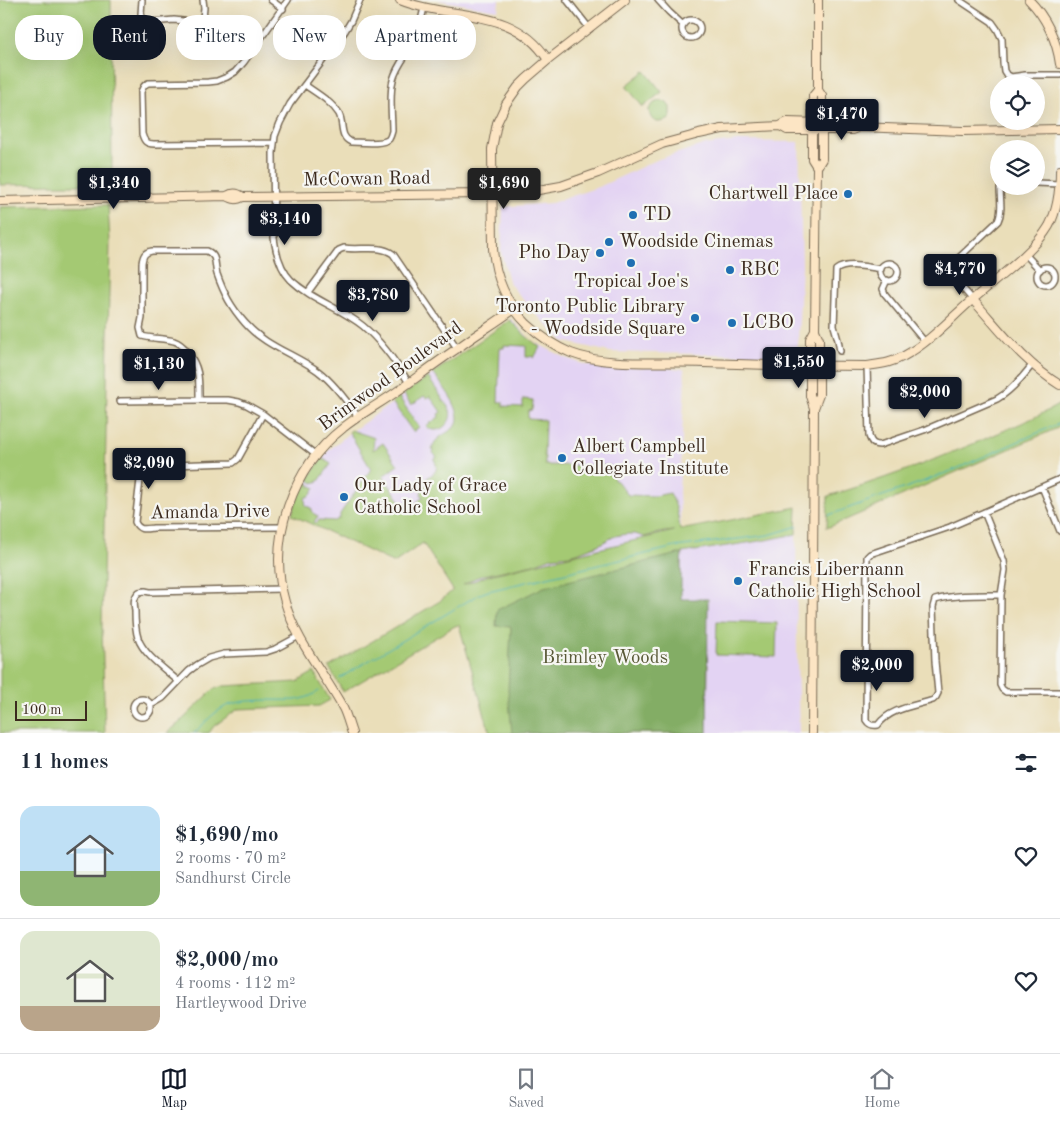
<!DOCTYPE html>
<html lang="en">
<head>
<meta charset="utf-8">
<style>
	:root { --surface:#fff; --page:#f2f2f3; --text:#1f2937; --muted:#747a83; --line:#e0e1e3; --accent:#111827 }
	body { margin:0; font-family:"Old Standard TT",serif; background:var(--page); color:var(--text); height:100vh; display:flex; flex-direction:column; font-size:19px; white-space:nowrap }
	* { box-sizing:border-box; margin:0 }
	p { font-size:16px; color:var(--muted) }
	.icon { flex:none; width:28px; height:28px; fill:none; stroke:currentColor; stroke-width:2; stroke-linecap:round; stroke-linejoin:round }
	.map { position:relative; height:733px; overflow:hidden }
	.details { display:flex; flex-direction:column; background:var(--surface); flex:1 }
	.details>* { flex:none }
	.hud { position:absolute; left:15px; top:15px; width:500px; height:45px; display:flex; gap:10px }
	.controls { position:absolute; left:990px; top:75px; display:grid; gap:10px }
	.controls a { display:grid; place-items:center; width:55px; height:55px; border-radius:50%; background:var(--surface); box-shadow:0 5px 20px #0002; font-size:25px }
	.scale { position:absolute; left:15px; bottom:12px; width:72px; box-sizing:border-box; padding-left:5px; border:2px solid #3b2a1e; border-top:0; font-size:14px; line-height:18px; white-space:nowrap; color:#3b2a1e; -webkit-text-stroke:4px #f6f6f2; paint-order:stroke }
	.price { position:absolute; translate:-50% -42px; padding:0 11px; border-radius:5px; background:var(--accent); color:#fff; font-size:16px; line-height:32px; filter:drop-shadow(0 1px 2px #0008) }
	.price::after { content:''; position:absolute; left:50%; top:30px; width:15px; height:11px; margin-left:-8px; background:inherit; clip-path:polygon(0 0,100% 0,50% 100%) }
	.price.active { background:#222; color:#fff }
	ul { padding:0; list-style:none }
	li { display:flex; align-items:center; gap:15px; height:125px; padding:0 20px }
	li+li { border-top:1px solid var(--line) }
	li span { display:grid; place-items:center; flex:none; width:140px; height:100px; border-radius:15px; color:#555 }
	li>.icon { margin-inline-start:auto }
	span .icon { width:60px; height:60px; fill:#fffc; stroke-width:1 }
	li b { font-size:21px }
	h2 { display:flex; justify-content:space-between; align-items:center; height:60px; padding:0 20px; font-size:21px }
	.chip { padding:0 18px; border-radius:20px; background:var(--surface); box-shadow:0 5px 20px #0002; font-size:18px; line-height:45px }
	.chip.active { background:var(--accent); color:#fff }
	.tab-bar { display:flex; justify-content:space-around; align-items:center; height:70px; border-top:1px solid var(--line); background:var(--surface); font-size:14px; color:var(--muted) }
	.tab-bar a { display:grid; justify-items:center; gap:2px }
	.tab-bar .active { color:var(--accent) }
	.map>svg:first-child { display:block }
	.built { fill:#e3d3f3 }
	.green { fill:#a4c973; stroke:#707a48; fill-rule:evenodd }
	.forest { fill:#83ad65; stroke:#5f6c42 }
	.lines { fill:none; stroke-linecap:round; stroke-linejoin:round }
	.stream { stroke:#41afbd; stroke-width:1 }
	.street-casing { stroke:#786954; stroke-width:8 }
	.secondary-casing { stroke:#786954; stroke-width:10 }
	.street { stroke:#fff; stroke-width:5 }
	.secondary { stroke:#fce5c4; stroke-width:8 }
	.poi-dot { fill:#1f6fb2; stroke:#f6f6f2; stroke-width:2 }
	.labels { text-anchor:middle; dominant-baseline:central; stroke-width:4.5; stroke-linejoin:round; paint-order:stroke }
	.street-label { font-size:19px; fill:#3b2a1e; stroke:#f6f6f2 }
	.poi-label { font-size:19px; fill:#3b2a1e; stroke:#f6f6f2; text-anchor:start }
	.park-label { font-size:19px; fill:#5a5a38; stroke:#f6f6f2 }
</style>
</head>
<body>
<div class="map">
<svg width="1060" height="733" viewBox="0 0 1060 733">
	<rect width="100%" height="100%" fill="#f6f6f2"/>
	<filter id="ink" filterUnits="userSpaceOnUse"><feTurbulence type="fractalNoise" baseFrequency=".02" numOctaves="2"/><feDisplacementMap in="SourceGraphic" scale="10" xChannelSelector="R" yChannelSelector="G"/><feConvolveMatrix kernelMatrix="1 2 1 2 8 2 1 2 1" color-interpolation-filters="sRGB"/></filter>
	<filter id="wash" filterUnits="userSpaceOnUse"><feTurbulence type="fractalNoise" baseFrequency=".0096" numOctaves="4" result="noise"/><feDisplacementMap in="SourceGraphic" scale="20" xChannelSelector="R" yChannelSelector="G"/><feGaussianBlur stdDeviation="1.12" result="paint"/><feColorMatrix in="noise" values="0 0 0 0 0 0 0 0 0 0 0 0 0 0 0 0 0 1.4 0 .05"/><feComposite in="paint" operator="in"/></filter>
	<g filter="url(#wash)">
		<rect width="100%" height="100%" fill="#eadeb9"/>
		<!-- built -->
		<path class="built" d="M437,0H499L498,10Z
			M738,141L799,142L802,265L797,356L610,352L563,341L530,308L510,284L501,252L503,207L552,203L601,186L659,159L704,145Z
			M511,319L532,341L566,358L586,365L684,369L685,381L679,492L681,530L489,575L473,581L453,590L423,543L394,563L294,516L297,499L306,482L315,468L328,451L348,434Z
			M796,534L797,661L799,733H707L708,600L681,599V563L682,553L766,540Z"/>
		<!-- green -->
		<path class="green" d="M0,0H111L112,182L81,183L80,185H51V184L0,185Z
			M645,71L662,92L643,107L626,86Z
			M659,101L666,102L670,107V119C659,124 650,124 649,109L654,103Z
			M108,205L110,242L102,626L105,733H0V207Z
			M510,320L527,337L540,347L534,358L531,356L530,357H526V346L504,345V348H500L498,402H503V406L523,407V399L533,400L532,410L528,411V419L545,420L544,457H545V465L610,466L611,468L613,469L614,480L617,481L628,495L654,496L670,493C677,507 678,514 680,530L797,507L796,534L766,540L682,553L681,563L680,664H708L707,733H490L459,625L455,626L343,692L329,667L440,601L453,590L423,543L394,563L292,515L297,499L306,482L310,484L309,486H312L315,488L310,496L306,497L305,500L306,506L311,508L314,514L318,516L314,522L317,523L319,520L335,521L340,518V514L371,469L349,432L351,430L372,437L374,438L373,450L383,443L398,465L383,476L403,505L405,504L409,509L414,505L411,500H412L415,505V506L410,509V511L417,507L418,508L416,503L423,497L421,494L422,492L420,488L429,482L427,478C436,472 439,470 434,459L437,457L433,453L434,450H432C433,447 433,445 435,442C440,435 451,432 456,425C465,411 441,384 433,373ZM674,531L489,575L463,585L475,578L484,575L533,564L552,557L569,555L577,553L598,545L615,536L627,534H635L644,537L664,532Z
			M428,377L450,410C454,424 436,437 426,426L439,417L438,414L441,412L430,396L427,398L424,396L411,405L404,394Z
			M399,397L419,427L413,432L392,402Z
			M1060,404V427L827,528L828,496C879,481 930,462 980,441C1007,429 1034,419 1060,404Z
			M322,458L331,464L319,481L313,483L308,479Z
			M717,621L777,623L776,657L716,655Z
			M314,672L330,700L319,706L238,709L214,726L209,733H167L178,724L214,689L223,686L297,682Z"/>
		<!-- forest -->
		<path class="forest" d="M682,553L681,563V599H708L707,733H512L508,690L511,627L496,626L497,610L544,587Z"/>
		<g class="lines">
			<!-- stream -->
			<path class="stream" d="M829,515L922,482L956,469L1060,423
				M340,678L466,602L480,594L488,591L675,547L769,535L798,526
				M194,733C203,725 211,715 221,709C239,697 274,701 295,700C305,699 311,696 319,691"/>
		</g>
	</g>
	<g filter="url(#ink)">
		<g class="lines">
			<defs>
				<path id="street" d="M142,0L141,14L143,18L145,21L152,22L174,20L192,22L200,21L203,18L204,8L203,0
					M271,0L283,9
					M360,0L351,21L345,31L290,104L280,123L275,136L273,153L274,238C276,253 280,269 291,280C312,300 341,308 363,326C382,342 396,362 409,383
					M567,0L590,29
					M658,0L669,12L682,24
					M959,0L992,22L997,29L1002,39L1003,63L1004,71L1006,74L1011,77L1025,75H1060
					M682 29a9 9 0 1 1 18 0a9 9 0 1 1-18 0Z
					M305,85C316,93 331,101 339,114C344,123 339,137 351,142C359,142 383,145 389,139C391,136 391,134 392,131C392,114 389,96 393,80C397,65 407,55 414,42C419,31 421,20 424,8
					M274,143L154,144C146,144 144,141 142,134L141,92C143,87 144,85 148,83L208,82L217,81L227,77L235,72L244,62L288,0
					M1036,183L1060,184
					M1025,254L1040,270
					M880 272a9 9 0 1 1 18 0a9 9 0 1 1-18 0Z
					M1037 276a9 9 0 1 1 18 0a9 9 0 1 1-18 0Z
					M887,280L883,289L885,294L925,342
					M308,292L339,250L344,248C359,251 379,244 393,254L457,348
					M973,300L950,274L949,267L998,221C1003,211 1000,199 1000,189L1001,186
					M840,351L838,340L834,326L836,270C846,262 869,267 881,269
					M867,366L869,436C871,442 873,445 880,445L927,429L997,399C1011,391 1022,378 1032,365
					M199,400C199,379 200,368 187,351C183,346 180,343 174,341C164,338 153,339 142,336L140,328L142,318V263C143,255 145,252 152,251H207C218,256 214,264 217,274C224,294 231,307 245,323C265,346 294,354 318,371C334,383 347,401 358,417
					M120,401L199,400H228L239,402L247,405L263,414L316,455
					M263,414L238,459L233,463L171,465L153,463L147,466L142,472L140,480L135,522C139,531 145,529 153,528L282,527
					M1042,487L1060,531
					M984,512L1004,561L1005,570L1001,595L1000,685L1002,689L1006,692H1060
					M1001,595C979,595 956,594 935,600L933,607L935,661L938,693L936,697L933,700C915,706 890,708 878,725C872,726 869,725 866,720L867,557L870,554L950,527L1060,479
					M178,681C166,670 143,654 138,638C135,629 135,620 135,611C134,603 133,598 139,592L145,591L150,592L282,589
					M133 708a9 9 0 1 1 18 0a9 9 0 1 1-18 0Z
					M151,705L163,698L189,671L197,665L209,658L224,654L266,652L275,649L299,636"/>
				<path id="secondary" d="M400,0C452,21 513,5 548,60
					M625,0L548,60L526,79L518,87L506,104L497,123L492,149L493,249C495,277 507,304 527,324C540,336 554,346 571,353C607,367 664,361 704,363C758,365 813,366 867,366C880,364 892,363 904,356C930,342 950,319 972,300C996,279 1033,253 1049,226C1058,209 1060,190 1060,170
					M1029,0C1046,17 1057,41 1060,64
					M780,126L787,130H852L859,127L962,131L1060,129
					M817,167L812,159V139L813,96L818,90V0
					M227,196C234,200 237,200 243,197L484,194L533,191L561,186L598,173L662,144L699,134L722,129L780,126L787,122L852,124L859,127
					M0,201L227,196C233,192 238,193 243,197
					M973,300C1000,330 1024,363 1060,385
					M814,408L819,395V339L815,330
					M352,733C349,725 347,716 343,708C324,673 296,641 285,602C267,539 292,468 343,428C360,414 381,403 399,390C419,376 438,361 458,348C476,334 496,323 514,309
					M812,733L814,408L810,396V339L815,330L817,167L822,159V96L818,90"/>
			</defs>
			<!-- street casing -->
			<use href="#street" class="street-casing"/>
			<!-- secondary casing -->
			<use href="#secondary" class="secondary-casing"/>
			<!-- street -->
			<use href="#street" class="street"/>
			<!-- secondary -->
			<use href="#secondary" class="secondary"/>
		</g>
	</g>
	<!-- markers -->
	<g class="poi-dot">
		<circle cx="848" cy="194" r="5"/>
		<circle cx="633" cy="215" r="5"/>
		<circle cx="609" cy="242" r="5"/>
		<circle cx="600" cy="253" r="5"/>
		<circle cx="631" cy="263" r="5"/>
		<circle cx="730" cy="270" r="5"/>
		<circle cx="695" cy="318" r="5"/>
		<circle cx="732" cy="323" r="5"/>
		<circle cx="562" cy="458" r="5"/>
		<circle cx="344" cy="497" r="5"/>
		<circle cx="738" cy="581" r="5"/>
	</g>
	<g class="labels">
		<!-- street labels -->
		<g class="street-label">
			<text transform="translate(367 180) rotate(-1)">McCowan Road</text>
			<text transform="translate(391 377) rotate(-36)">Brimwood Boulevard</text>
			<text transform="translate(210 513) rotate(-1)">Amanda Drive</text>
		</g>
		<!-- poi labels -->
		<g class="poi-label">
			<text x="838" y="194" text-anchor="end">Chartwell Place</text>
			<text x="643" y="215">TD</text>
			<text x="619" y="242">Woodside Cinemas</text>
			<text x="590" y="253" text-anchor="end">Pho Day</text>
			<text x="740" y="270">RBC</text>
			<text x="631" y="282" text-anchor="middle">Tropical Joe's</text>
			<text x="685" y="307" text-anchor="end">Toronto Public Library<tspan x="685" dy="22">- Woodside Square</tspan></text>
			<text x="742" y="323">LCBO</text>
			<text x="572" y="447">Albert Campbell<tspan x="572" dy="22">Collegiate Institute</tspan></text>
			<text x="354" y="486">Our Lady of Grace<tspan x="354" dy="22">Catholic School</tspan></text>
			<text x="748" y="570">Francis Libermann<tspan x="748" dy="22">Catholic High School</tspan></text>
		</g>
		<!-- park labels -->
		<g class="park-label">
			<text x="605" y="658">Brimley Woods</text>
		</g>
	</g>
</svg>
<div class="controls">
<a><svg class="icon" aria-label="locate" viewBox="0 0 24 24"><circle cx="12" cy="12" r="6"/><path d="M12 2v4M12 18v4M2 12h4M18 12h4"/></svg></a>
<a><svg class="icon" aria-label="layers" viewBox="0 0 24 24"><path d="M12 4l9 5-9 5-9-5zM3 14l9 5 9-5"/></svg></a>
</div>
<div class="scale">100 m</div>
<b class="price" style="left:842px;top:141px">$1,470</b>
<b class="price" style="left:114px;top:210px">$1,340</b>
<b class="price active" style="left:504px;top:210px">$1,690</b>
<b class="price" style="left:285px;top:246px">$3,140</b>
<b class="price" style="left:960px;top:296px">$4,770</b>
<b class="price" style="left:373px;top:322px">$3,780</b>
<b class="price" style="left:799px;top:389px">$1,550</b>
<b class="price" style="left:159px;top:391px">$1,130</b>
<b class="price" style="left:925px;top:419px">$2,000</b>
<b class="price" style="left:149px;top:490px">$2,090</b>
<b class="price" style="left:877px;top:692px">$2,000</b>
<div class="hud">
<a class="chip">Buy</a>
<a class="chip active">Rent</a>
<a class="chip">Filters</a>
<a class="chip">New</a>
<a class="chip">Apartment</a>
</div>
</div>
<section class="details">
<h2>11 homes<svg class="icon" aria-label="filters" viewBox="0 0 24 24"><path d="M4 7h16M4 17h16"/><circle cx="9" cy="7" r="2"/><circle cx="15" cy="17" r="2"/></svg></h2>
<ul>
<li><span style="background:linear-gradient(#bfe0f5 65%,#8fb573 0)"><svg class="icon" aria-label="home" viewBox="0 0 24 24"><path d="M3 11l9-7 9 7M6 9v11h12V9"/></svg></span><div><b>$1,690/mo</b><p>2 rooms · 70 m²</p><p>Sandhurst Circle</p></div><svg class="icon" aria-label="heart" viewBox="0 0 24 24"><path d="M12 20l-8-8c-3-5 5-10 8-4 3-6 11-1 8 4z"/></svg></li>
<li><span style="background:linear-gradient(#dfe7d0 75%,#b9a48a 0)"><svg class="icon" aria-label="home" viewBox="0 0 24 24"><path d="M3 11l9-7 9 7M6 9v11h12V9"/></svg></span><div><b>$2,000/mo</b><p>4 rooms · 112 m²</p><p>Hartleywood Drive</p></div><svg class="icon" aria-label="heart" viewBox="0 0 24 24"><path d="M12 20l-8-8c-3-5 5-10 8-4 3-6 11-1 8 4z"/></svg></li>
</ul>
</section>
<nav class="tab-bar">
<a class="active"><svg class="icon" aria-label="map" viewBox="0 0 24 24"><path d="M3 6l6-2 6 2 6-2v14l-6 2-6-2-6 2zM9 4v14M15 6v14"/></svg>Map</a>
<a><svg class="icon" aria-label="saved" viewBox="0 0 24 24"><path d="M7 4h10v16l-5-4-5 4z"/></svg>Saved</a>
<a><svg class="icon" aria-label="home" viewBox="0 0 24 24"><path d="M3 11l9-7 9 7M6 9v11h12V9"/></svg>Home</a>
</nav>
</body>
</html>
